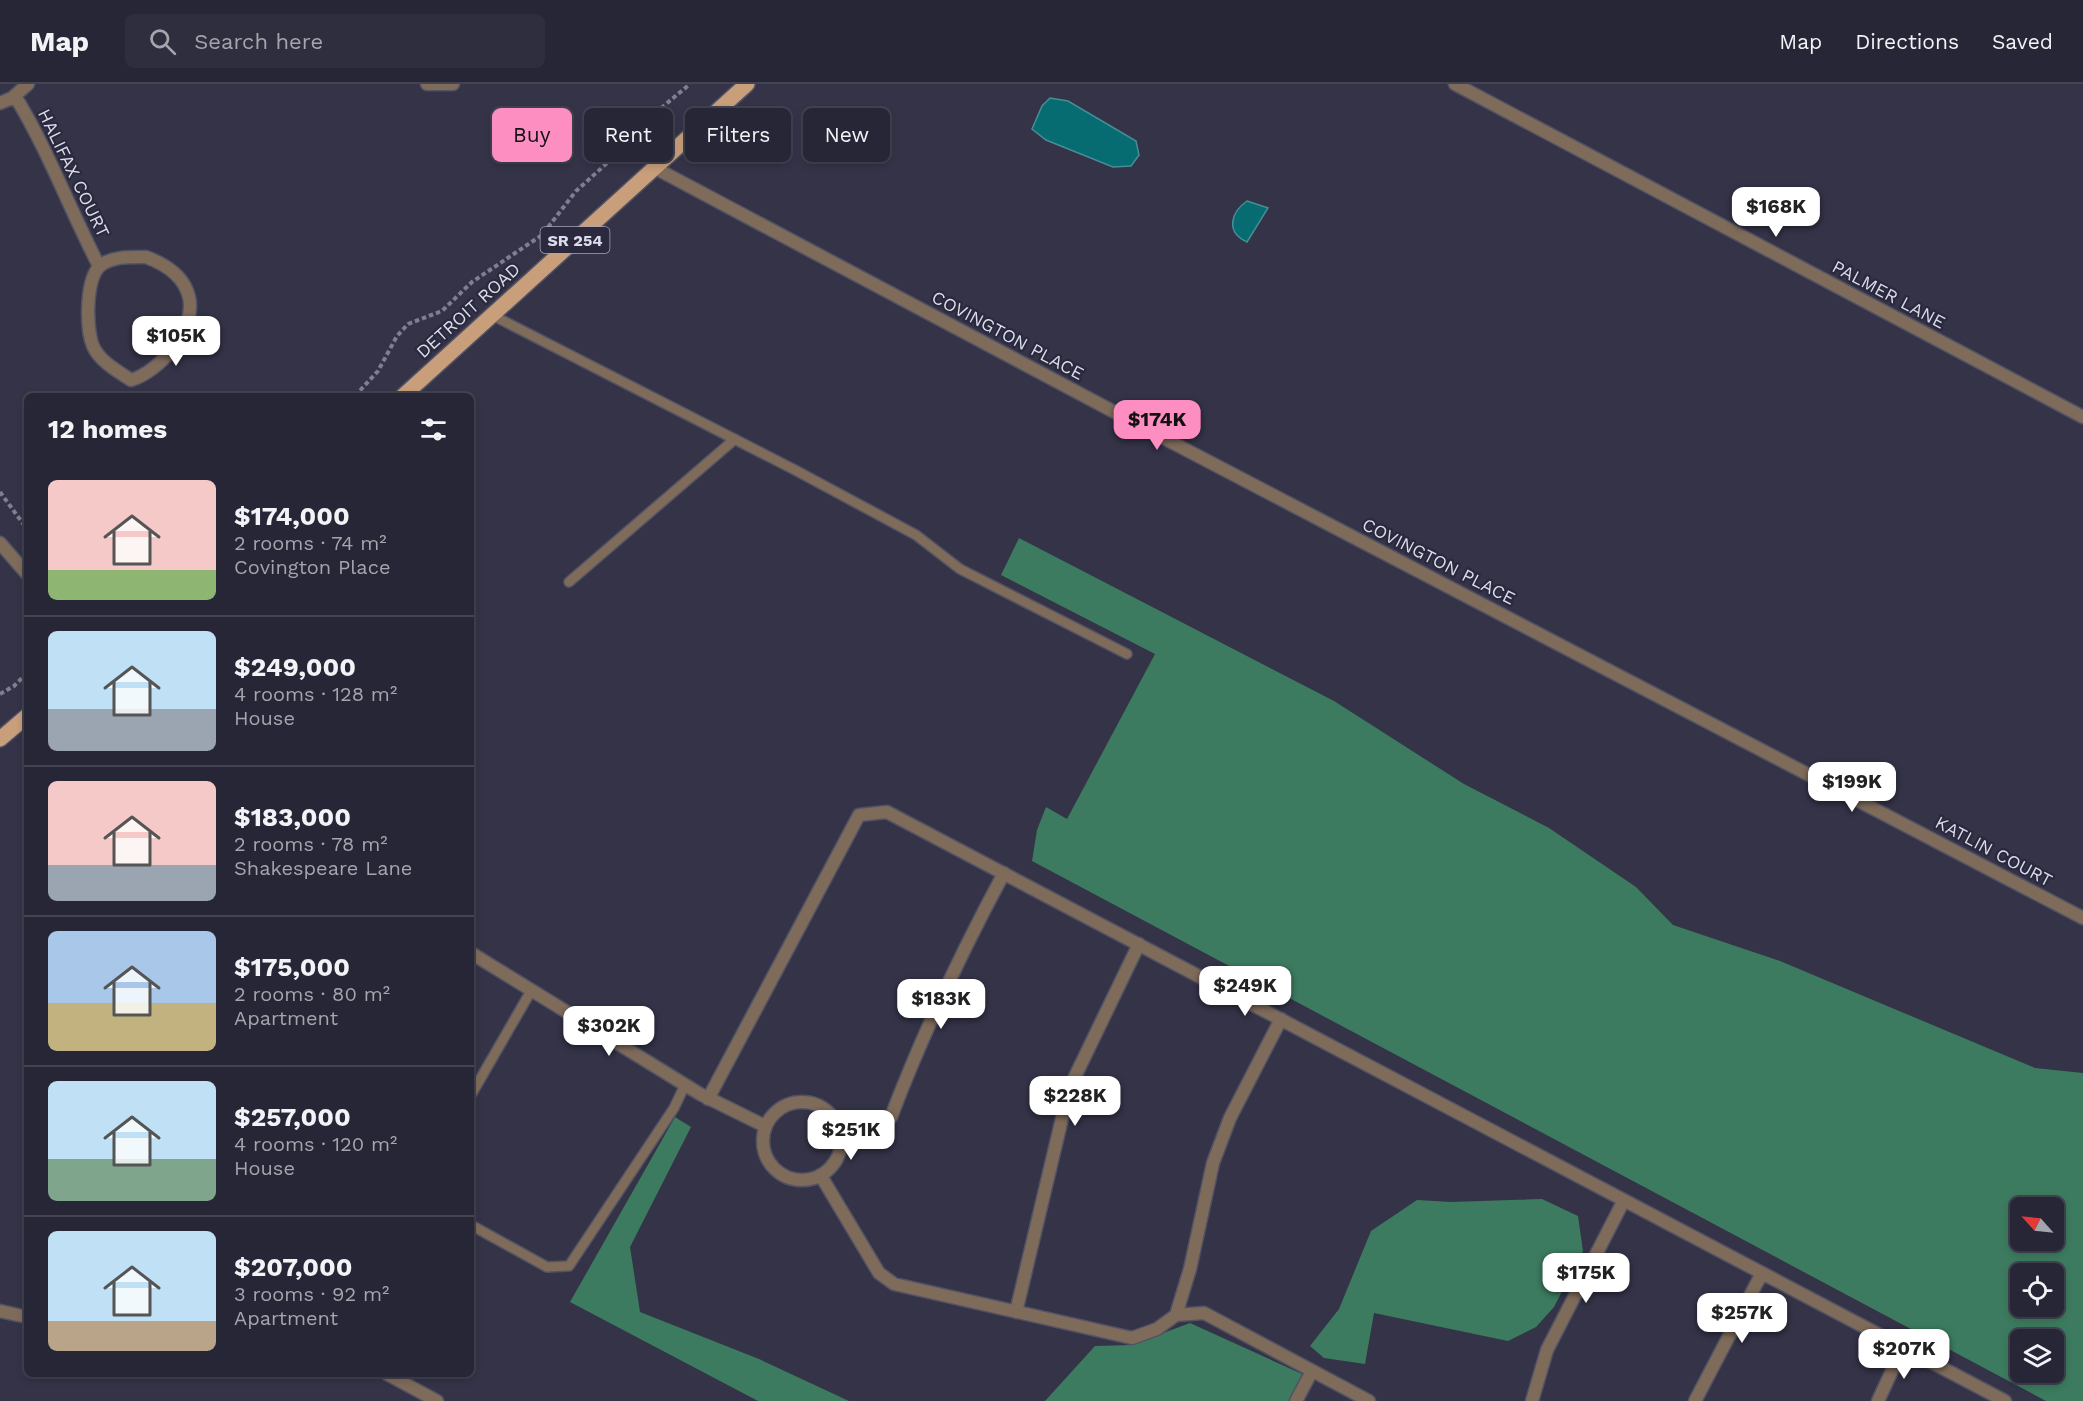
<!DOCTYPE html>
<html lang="en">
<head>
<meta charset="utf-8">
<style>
	:root { --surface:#272636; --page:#2f2e3e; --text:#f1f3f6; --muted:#a4a5ad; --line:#434351; --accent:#fd8ec1 }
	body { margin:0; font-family:"Work Sans",sans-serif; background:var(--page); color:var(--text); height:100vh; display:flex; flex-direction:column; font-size:22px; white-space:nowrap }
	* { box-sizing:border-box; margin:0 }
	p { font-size:20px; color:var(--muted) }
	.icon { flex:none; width:33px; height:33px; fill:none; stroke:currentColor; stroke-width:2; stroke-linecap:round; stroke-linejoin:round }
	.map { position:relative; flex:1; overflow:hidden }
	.drawer { position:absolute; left:24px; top:309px; width:450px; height:984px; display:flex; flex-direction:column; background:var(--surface); border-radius:9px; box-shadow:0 3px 9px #0003,0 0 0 2px var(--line) }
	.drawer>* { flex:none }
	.guide { position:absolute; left:492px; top:24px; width:570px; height:54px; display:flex; gap:12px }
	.needle { width:39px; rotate:297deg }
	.tools { position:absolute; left:2010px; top:1113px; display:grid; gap:12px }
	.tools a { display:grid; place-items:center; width:54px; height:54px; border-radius:9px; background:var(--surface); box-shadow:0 3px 9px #0003,0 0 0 2px var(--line); font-size:30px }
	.price { position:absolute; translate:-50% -51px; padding:0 14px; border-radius:12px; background:#fff; color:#222; font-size:20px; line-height:39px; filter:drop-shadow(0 2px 3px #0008) }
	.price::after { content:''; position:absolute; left:50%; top:36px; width:18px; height:14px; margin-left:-9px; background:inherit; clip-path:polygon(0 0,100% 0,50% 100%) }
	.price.active { background:var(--accent); color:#111 }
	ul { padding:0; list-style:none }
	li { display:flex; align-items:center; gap:18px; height:150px; padding:0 24px }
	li+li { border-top:2px solid var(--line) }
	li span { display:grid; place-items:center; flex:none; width:168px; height:120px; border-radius:9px; color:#555 }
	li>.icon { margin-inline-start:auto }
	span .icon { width:72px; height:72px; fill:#fffc; stroke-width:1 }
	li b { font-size:26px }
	h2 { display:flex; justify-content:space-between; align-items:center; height:72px; padding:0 24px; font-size:26px }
	.chip { padding:0 21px; border-radius:9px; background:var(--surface); box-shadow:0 3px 9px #0003,0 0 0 2px var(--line); font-size:21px; line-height:54px }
	.chip.active { background:var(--accent); color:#111 }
	header { display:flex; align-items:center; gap:36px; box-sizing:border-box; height:84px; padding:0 30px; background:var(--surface); border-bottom:2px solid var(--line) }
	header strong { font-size:28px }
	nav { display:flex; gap:33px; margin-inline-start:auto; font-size:21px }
	.search { width:420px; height:54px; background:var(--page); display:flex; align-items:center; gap:15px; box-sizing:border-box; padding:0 21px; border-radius:9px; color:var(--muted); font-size:22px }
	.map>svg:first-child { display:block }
	.forest { fill:#3c7b5f; fill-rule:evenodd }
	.water { fill:#066c71; stroke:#468e95; stroke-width:1.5 }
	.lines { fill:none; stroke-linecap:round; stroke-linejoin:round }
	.service-casing { stroke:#525265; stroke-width:12 }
	.minor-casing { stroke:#525265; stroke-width:15 }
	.primary-casing { stroke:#525265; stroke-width:18 }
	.path { stroke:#7f7f91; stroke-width:4; stroke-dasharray:4.5 3; stroke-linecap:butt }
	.service { stroke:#7f6b5a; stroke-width:9 }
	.minor { stroke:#7f6b5a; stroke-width:12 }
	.primary { stroke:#c89e7b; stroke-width:15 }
	.labels { text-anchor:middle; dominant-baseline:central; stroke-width:4.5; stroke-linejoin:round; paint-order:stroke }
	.shield { fill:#2a293e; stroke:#a7a7b6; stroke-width:1.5 }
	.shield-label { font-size:16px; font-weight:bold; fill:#dcddea }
	.street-label { font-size:18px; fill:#dcddea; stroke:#2a293e }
</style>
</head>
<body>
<header>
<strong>Map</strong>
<div class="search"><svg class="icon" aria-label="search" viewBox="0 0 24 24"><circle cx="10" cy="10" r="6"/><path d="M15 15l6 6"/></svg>Search here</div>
<nav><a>Map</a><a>Directions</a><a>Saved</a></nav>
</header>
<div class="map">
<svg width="2083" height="1317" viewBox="0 0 2083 1317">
	<rect width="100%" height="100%" fill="#343348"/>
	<!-- forest -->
	<path class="forest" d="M1019,454L1334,617L1464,700L1549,744L1636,803L1673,841L1780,877L2035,984L2083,989V1317H2046L1032,777L1037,746L1046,723L1067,735L1155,570L1001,491ZM2020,1124H2054V1156H2020ZM2020,1190H2054V1222H2020ZM2020,1256H2054V1288H2020Z
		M675,1033L691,1043L630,1163L640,1228L759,1275L849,1317H758L570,1218Z
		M1542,1115L1578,1132L1583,1167L1554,1223L1536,1243L1508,1257L1374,1229L1365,1280L1324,1274L1310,1262L1339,1225L1371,1147L1417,1116L1451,1118Z
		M1190,1239L1302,1290L1289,1317H1045L1095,1262L1131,1261Z"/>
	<!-- water -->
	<path class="water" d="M1050,14L1068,17L1136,57L1139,71L1131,82L1113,83L1046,56L1032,45L1042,22Z
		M1247,117L1268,124L1247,158C1225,148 1231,128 1247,117Z"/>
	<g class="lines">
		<defs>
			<path id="service" d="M492,231L795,386L916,451L960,485L1127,570
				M569,498L735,355
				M471,1011L531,907
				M471,1141L547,1183L569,1182L674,1024L685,1001"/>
			<path id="minor" d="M427,0H453
				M1455,0L2083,333
				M15,12C48,66 70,126 99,182
				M0,19L12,14L28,0
				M655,84L1152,348L2083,834
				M146,173C165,180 184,192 189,213C197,245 159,288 131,296C119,288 99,277 93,262C86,245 85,194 101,181C114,172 131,173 146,173Z
				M0,459L27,490
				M471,869L700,1010L765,1042
				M708,1015L859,731L887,728L2005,1317
				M763 1057a39 39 0 1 1 78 0a39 39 0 1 1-78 0Z
				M840,1047L891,1033C923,949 961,869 1004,789
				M821,1092L879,1189L894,1200L1132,1254L1157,1245L1176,1231L1190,1185L1213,1079L1230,1034L1281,935
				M0,1227L27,1233
				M1016,1228L1069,1005L1139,860
				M1176,1231L1204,1229L1369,1317
				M387,1290L437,1317
				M1296,1317L1312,1287
				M1532,1317L1547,1266L1624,1116
				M1695,1317L1762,1189
				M1878,1317L1903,1263"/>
			<path id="primary" d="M403,312L747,0
				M0,655L27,632"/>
		</defs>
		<!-- service casing -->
		<use href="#service" class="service-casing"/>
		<!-- minor casing -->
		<use href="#minor" class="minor-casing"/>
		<!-- primary casing -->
		<use href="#primary" class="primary-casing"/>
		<!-- path -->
		<path class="path" d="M355,312L378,287L397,252L408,240L442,227L472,198L542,151L576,107L625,63L642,40L690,0
			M0,408L27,445
			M0,610L14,602L27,589"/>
		<!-- service -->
		<use href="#service" class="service"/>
		<!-- minor -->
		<use href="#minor" class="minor"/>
		<!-- primary -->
		<use href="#primary" class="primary"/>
	</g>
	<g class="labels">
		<!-- shield labels -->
		<rect class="shield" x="540.5" y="143" width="69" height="26" rx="4.5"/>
		<g class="shield-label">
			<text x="575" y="156">SR 254</text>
		</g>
		<!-- street labels -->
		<g class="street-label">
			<text transform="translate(74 89) rotate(64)">HALIFAX COURT</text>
			<text transform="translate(1889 210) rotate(28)">PALMER LANE</text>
			<text transform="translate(468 226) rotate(-42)">DETROIT ROAD</text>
			<text transform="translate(1008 251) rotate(28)">COVINGTON PLACE</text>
			<text transform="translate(1439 477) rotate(27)">COVINGTON PLACE</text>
			<text transform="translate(1994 767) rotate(28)">KATLIN COURT</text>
		</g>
	</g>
</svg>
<div class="tools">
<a><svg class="needle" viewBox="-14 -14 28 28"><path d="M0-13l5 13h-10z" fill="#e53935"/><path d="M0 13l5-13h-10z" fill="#a4a5ad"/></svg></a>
<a><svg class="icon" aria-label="locate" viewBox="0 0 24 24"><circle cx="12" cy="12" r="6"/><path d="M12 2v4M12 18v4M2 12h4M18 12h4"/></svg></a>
<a><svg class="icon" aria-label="layers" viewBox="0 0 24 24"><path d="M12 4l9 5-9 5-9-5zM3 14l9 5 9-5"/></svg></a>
</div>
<b class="price" style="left:1776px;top:154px">$168K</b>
<b class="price" style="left:176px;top:283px">$105K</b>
<b class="price active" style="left:1157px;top:367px">$174K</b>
<b class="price" style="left:1852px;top:729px">$199K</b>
<b class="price" style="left:1245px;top:933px">$249K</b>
<b class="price" style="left:941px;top:946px">$183K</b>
<b class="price" style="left:609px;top:973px">$302K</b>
<b class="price" style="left:1075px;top:1043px">$228K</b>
<b class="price" style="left:851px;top:1077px">$251K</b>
<b class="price" style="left:1586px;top:1220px">$175K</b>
<b class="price" style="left:1742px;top:1260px">$257K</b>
<b class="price" style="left:1904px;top:1296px">$207K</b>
<div class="guide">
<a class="chip active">Buy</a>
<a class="chip">Rent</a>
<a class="chip">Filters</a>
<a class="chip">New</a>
</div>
<section class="drawer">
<h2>12 homes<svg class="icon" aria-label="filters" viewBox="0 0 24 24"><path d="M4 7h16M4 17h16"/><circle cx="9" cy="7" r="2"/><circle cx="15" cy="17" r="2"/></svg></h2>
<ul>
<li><span style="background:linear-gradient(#f6c9c9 75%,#8fb573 0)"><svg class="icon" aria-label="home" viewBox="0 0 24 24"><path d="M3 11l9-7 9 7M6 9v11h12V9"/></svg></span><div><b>$174,000</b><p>2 rooms · 74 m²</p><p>Covington Place</p></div></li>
<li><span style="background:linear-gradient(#bfe0f5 65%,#9aa5b1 0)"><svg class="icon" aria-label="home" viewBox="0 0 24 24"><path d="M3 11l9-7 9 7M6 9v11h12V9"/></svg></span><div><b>$249,000</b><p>4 rooms · 128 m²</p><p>House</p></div></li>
<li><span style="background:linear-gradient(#f6c9c9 70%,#9aa5b1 0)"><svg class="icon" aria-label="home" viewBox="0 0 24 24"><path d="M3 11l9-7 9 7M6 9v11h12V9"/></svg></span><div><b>$183,000</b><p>2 rooms · 78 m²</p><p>Shakespeare Lane</p></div></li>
<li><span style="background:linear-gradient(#a9c7e8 60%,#c2b280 0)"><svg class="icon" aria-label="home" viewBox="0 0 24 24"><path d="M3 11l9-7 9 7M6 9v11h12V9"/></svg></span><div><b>$175,000</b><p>2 rooms · 80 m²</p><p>Apartment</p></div></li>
<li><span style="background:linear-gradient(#bfe0f5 65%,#7fa58c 0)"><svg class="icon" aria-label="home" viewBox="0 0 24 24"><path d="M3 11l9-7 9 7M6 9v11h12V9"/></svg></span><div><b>$257,000</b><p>4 rooms · 120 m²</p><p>House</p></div></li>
<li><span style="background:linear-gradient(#bfe0f5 75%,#b9a48a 0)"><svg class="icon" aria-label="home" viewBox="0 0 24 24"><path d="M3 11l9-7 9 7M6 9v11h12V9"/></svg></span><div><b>$207,000</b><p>3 rooms · 92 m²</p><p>Apartment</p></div></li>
</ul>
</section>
</div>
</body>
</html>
